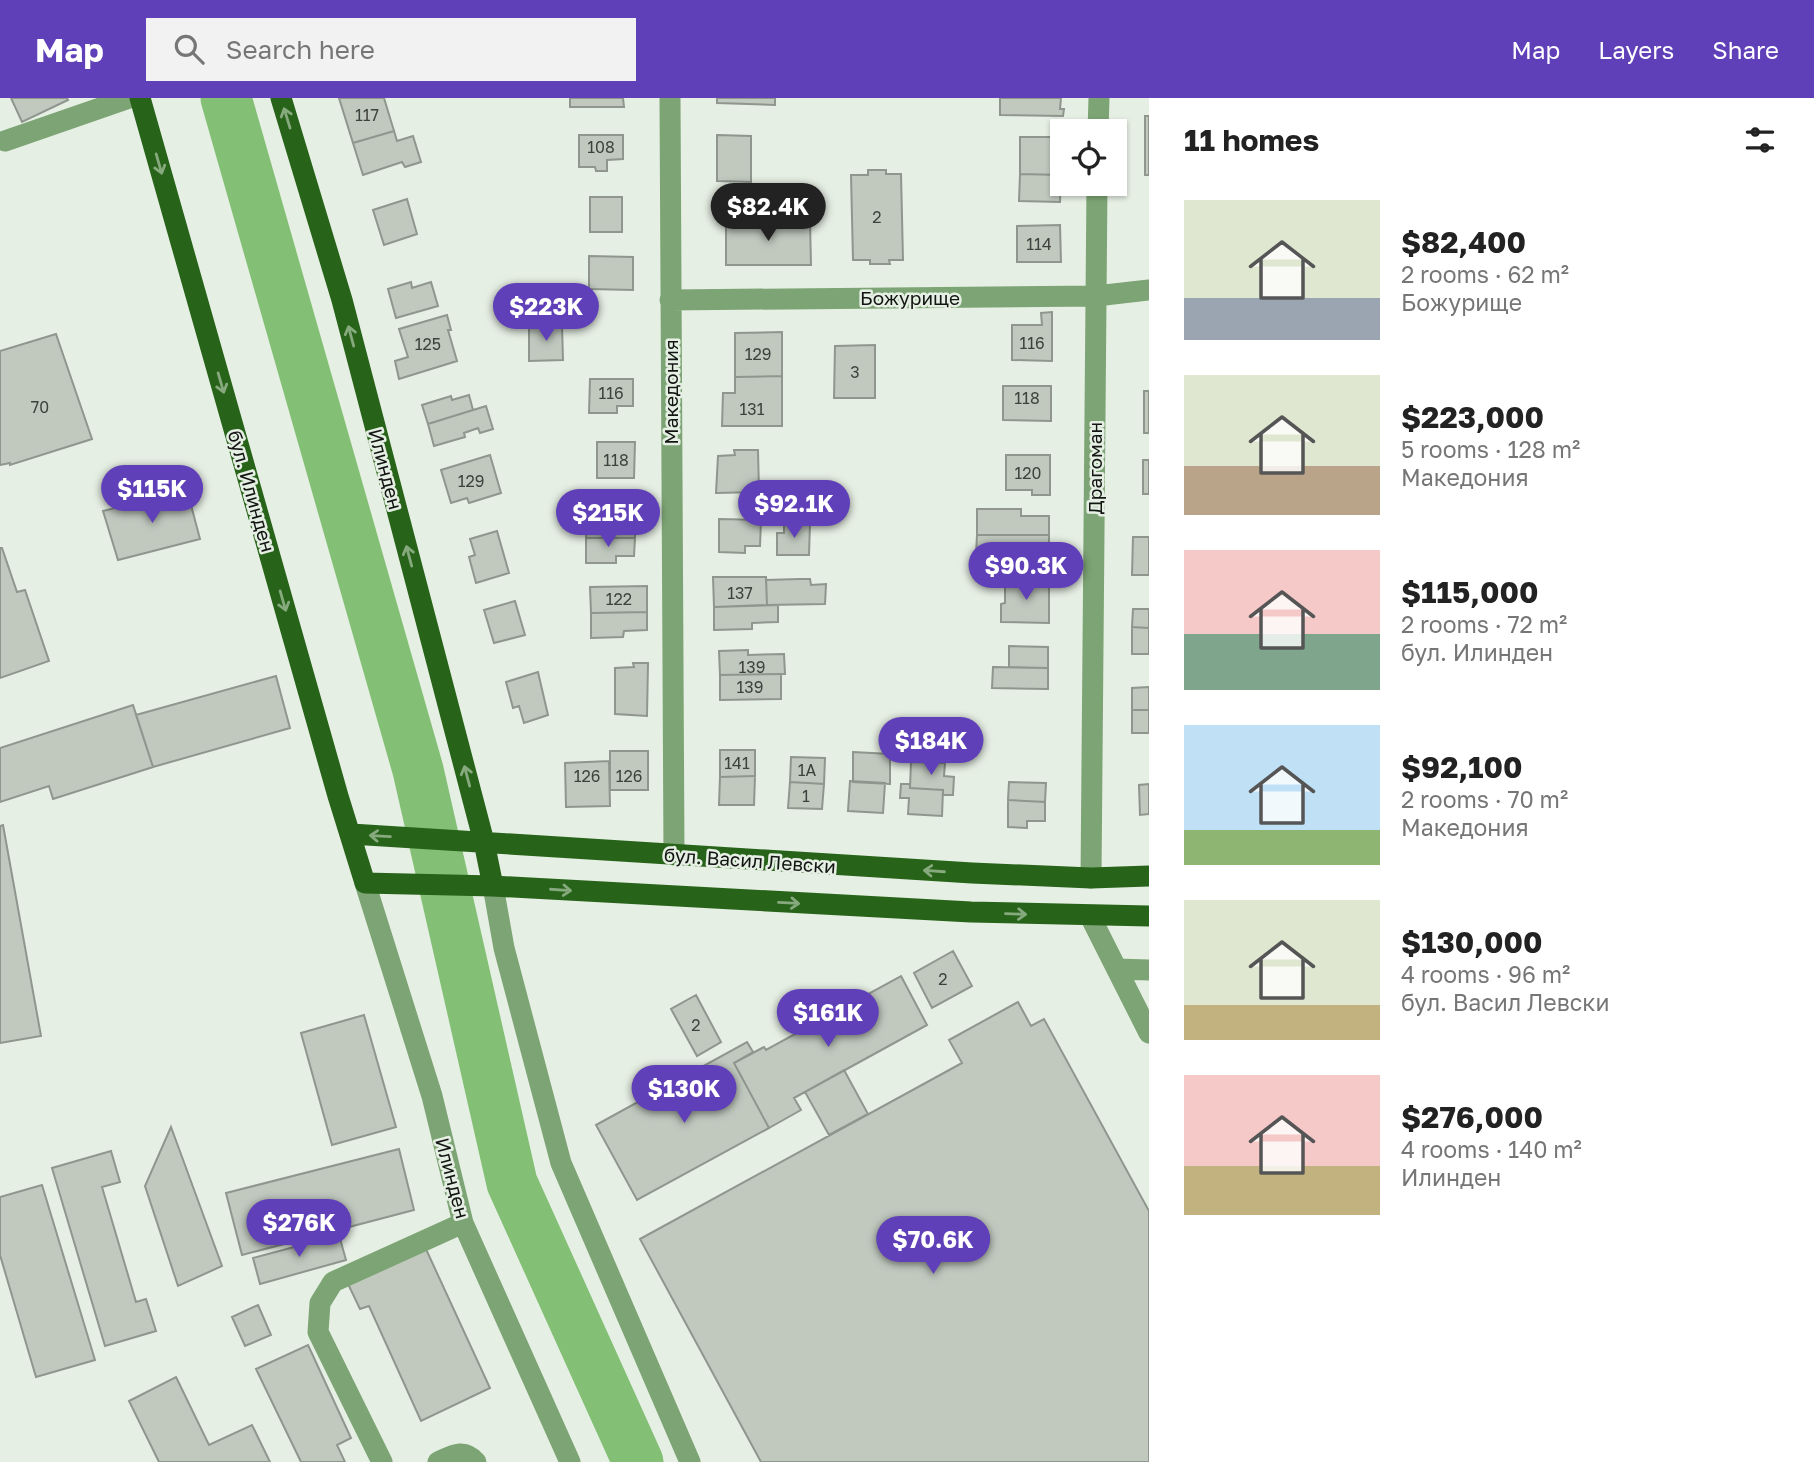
<!DOCTYPE html>
<html lang="en">
<head>
<meta charset="utf-8">
<style>
	:root { --surface:#fff; --page:#f2f2f2; --text:#222; --muted:#767676; --accent:#6040b9 }
	body { margin:0; font-family:"Golos Text",sans-serif; background:var(--page); color:var(--text); height:100vh; display:flex; flex-direction:column; font-size:26px; white-space:nowrap }
	* { box-sizing:border-box; margin:0 }
	p { font-size:23px; color:var(--muted) }
	.icon { flex:none; width:38px; height:38px; fill:none; stroke:currentColor; stroke-width:2; stroke-linecap:round; stroke-linejoin:round }
	.map { position:relative; flex:1; overflow:hidden }
	.details { display:flex; flex-direction:column; background:var(--surface); width:665px }
	.details>* { flex:none }
	.controls { position:absolute; left:1050px; top:21px; display:grid; gap:14px }
	.controls a { display:grid; place-items:center; width:77px; height:77px; border-radius:0px; background:var(--surface); box-shadow:0 2px 5px #0004; font-size:35px }
	.price { position:absolute; translate:-50% -60px; padding:0 16px; border-radius:24px; background:var(--accent); color:#fff; font-size:23px; line-height:46px; filter:drop-shadow(0 2px 4px #0008) }
	.price::after { content:''; position:absolute; left:50%; top:42px; width:21px; height:16px; margin-left:-10px; background:inherit; clip-path:polygon(0 0,100% 0,50% 100%) }
	.price.on { background:#222; color:#fff }
	ul { padding:0; list-style:none }
	li { display:flex; align-items:center; gap:21px; height:175px; padding:0 35px }
	li span { display:grid; place-items:center; flex:none; width:196px; height:140px; border-radius:0px; color:#555 }
	li>.icon { margin-inline-start:auto }
	span .icon { width:84px; height:84px; fill:#fffc; stroke-width:1 }
	li b { font-size:30px }
	h2 { display:flex; justify-content:space-between; align-items:center; height:84px; padding:0 35px; font-size:30px }
	header { display:flex; align-items:center; gap:42px; box-sizing:border-box; height:98px; padding:0 35px; background:var(--accent); color:#fff }
	header strong { font-size:33px }
	nav { display:flex; gap:38px; margin-inline-start:auto; font-size:24px }
	.search { width:490px; height:63px; background:var(--page); display:flex; align-items:center; gap:18px; box-sizing:border-box; padding:0 24px; border-radius:0px; color:var(--muted); font-size:26px }
	main { display:flex; flex:1; min-height:0 }
	.map>svg:first-child { display:block }
	.lines { fill:none; stroke-linecap:round; stroke-linejoin:round }
	.river { stroke:#83c076; stroke-width:51 }
	.building { fill:#c1c9bf; stroke:#8e968d; stroke-width:2 }
	.minor { stroke:#7da474; stroke-width:21 }
	.major { stroke:#276318; stroke-width:21 }
	.oneway { stroke:#86a97e }
	.labels { text-anchor:middle; dominant-baseline:central; stroke-width:5; stroke-linejoin:round; paint-order:stroke }
	.number-label { font-size:16px; fill:#3e423c }
	.street-label { font-size:19px; fill:#121511; stroke:#e6efe4 }
</style>
</head>
<body>
<header>
<strong>Map</strong>
<div class="search"><svg class="icon" aria-label="search" viewBox="0 0 24 24"><circle cx="10" cy="10" r="6"/><path d="M15 15l6 6"/></svg>Search here</div>
<nav><a>Map</a><a>Layers</a><a>Share</a></nav>
</header>
<main>
<div class="map">
<svg width="1149" height="1364" viewBox="0 0 1149 1364">
	<rect width="100%" height="100%" fill="#e6efe4"/>
	<g class="lines">
		<!-- river -->
		<path class="river" d="M226,0L418,672L512,1085L638,1364"/>
	</g>
	<!-- building -->
	<path class="building" d="M11,0H67L68,2L22,24Z
		M339,0H384L394,33L353,45Z
		M570,0H623L624,9H570Z
		M717,0H775V7L717,5Z
		M1000,0H1061L1060,11H1064L1063,18L1000,17Z
		M1145,18H1149V77H1145Z
		M394,33L397,43L413,38L421,64L405,69L402,64L363,77L353,45Z
		M579,37H623V61L607,62V73H596L595,69H579Z
		M717,37L751,38V84L717,83Z
		M1020,39H1061V77L1020,76Z
		M868,72H886V76H901L903,162H889L890,166H870V162H853L851,77H868Z
		M1020,76L1061,77L1060,104L1019,103Z
		M590,99H622V134H590Z
		M407,101L417,136L384,147L373,112Z
		M810,123L811,167H726V124Z
		M1060,127L1061,164H1017V128Z
		M589,158L633,159V192L589,191Z
		M411,184L412,190L431,184L438,208L396,220L388,191Z
		M1052,214V263L1012,262V227H1042L1041,215Z
		M447,217L451,232H448L457,263L399,281L395,263L408,259L399,231Z
		M529,227H562L563,262L529,263Z
		M782,234V278L735,279V235Z
		M56,236L92,341L10,367V365L0,367V253Z
		M875,247V300H834L835,248Z
		M782,278V328H722L723,295H735V279Z
		M590,281H633V308H617V315H589Z
		M1003,288H1051V323L1003,322Z
		M1144,293H1149V335H1144Z
		M469,297L473,312L428,326L422,307L451,298L452,302Z
		M486,308L493,331L480,335L478,330L464,335L465,339L434,348L428,326Z
		M597,344H635L634,380H597Z
		M734,352H758L759,394L716,395L718,358L735,357Z
		M490,357L501,395L469,405L467,400L451,405L441,372Z
		M1006,357H1050V397H1032V392H1006Z
		M1143,362H1149V396H1143Z
		M187,392L200,441L118,462L103,413Z
		M977,411H1021V418H1049V437H977Z
		M587,416H616L615,423H635V440H586Z
		M719,421L761,422L760,448H745V455L719,454Z
		M784,425H810L809,457H777V435H784Z
		M497,433L509,475L476,485L469,459L475,457L470,441Z
		M977,437H1049V458H1031V464H1015V457H976Z
		M1133,439H1149V477H1132Z
		M586,440H635L634,458H616V465H586Z
		M0,450H2L17,494L25,492L49,563L0,580Z
		M713,479H766L767,507L714,509Z
		M800,481H810L811,487L826,486L825,506L767,507L766,482Z
		M1005,482H1049V525L1001,524V506L1005,505Z
		M647,488V514L591,515L590,489Z
		M515,503L525,537L494,545L484,512Z
		M778,507V524L752,525V531L714,532V509Z
		M1133,511H1149V530L1132,529Z
		M647,514V532L624,533L623,539L591,540V515Z
		M1132,529L1149,530V556H1132Z
		M1009,548L1048,549V570L1009,569Z
		M748,552V557L784,556L785,576L720,577L719,553Z
		M633,565H648L647,618L615,616V570L634,569Z
		M993,569L1048,570V591L992,590Z
		M538,574L548,617L524,625L519,608L513,610L506,584Z
		M781,576V601L720,602V577Z
		M276,578L290,630L153,669L136,617Z
		M1149,589V612H1132V590Z
		M133,607L153,669L53,701L49,688L0,704V650Z
		M1132,612H1149V635H1132Z
		M720,652H755V678L720,679Z
		M610,653H648V692H610Z
		M853,654L890,656V686L853,684Z
		M791,659L825,660L824,686L790,684Z
		M609,663L610,708L566,709L565,665Z
		M911,664L945,665L944,678L954,679L953,697H943V692L910,690Z
		M755,678L754,707H719L720,679Z
		M850,683L885,685L883,715L848,713Z
		M790,684L824,686L822,711L788,710Z
		M1009,684L1046,685L1045,704L1008,702Z
		M901,686H910V690L943,692L942,718L908,716L909,700H900Z
		M1149,686V716L1140,717L1139,687Z
		M1008,702L1045,704V723H1027V730L1008,729Z
		M3,727L41,938L0,945V728Z
		M953,853L972,888L932,910L914,875Z
		M901,878L927,927L794,1000L801,1012L769,1030L734,965L764,949L766,952Z
		M696,897L721,944L697,958L671,911Z
		M1018,904L1031,928L1044,921L1149,1113V1364H761L640,1141L962,965L949,942Z
		M364,917L396,1029L332,1047L301,935Z
		M747,944L753,954L734,965L769,1030L637,1102L596,1027Z
		M844,972L868,1016L829,1037L805,994Z
		M171,1029L222,1168L178,1188L145,1088Z
		M399,1051L414,1112L242,1157L226,1095Z
		M111,1053L120,1084L102,1089L136,1204L146,1201L156,1233L105,1248L52,1070Z
		M42,1087L95,1262L36,1279L0,1157V1099Z
		M339,1137L346,1162L260,1186L253,1160Z
		M425,1149L490,1290L421,1323L369,1208L360,1211L348,1186Z
		M258,1207L271,1237L245,1248L232,1219Z
		M308,1247L351,1340L337,1347L345,1364H301L256,1271Z
		M176,1279L209,1347L252,1327L270,1364H159L129,1303Z"/>
	<g class="lines">
		<!-- minor -->
		<path class="minor" d="M670,0L674,757
			M1098,33L1099,0
			M5,43L129,0
			M670,202L1096,198L1149,192
			M1091,780L1097,86
			M365,785L432,998L463,1125L570,1364
			M493,788L504,850L561,1065L690,1364
			M1090,818L1149,935
			M1117,871L1149,872
			M382,1364L318,1234L320,1205L333,1184L463,1125
			M438,1364C453,1357 464,1350 476,1364"/>
		<!-- major -->
		<path class="major" d="M140,0L338,698L365,785L493,788L971,814L1149,818
			M281,0L342,202L484,744L493,788
			M351,736L972,775L1091,780L1149,778"/>
	</g>
	<!-- one-way arrows -->
	<defs><path id="oneway-shaft" d="M-6 0H5M1.5-3L5.5 0L1.5 3" fill="none" stroke-width="1.6" stroke-linecap="round" stroke-linejoin="round" transform="scale(1.75)"/></defs>
	<g class="oneway">
		<use href="#oneway-shaft" transform="translate(287 20) rotate(-107)"/>
		<use href="#oneway-shaft" transform="translate(159 66) rotate(74)"/>
		<use href="#oneway-shaft" transform="translate(351 238) rotate(-105)"/>
		<use href="#oneway-shaft" transform="translate(221 285) rotate(74)"/>
		<use href="#oneway-shaft" transform="translate(409 458) rotate(-105)"/>
		<use href="#oneway-shaft" transform="translate(283 503) rotate(74)"/>
		<use href="#oneway-shaft" transform="translate(467 678) rotate(-105)"/>
		<use href="#oneway-shaft" transform="translate(380 738) rotate(-177)"/>
		<use href="#oneway-shaft" transform="translate(934 773) rotate(-176)"/>
		<use href="#oneway-shaft" transform="translate(561 792) rotate(4)"/>
		<use href="#oneway-shaft" transform="translate(789 805) rotate(3)"/>
		<use href="#oneway-shaft" transform="translate(1016 816) rotate(2)"/>
	</g>
	<g class="labels">
		<!-- number labels -->
		<g class="number-label">
			<text x="367" y="17">117</text>
			<text x="601" y="49">108</text>
			<text x="877" y="119">2</text>
			<text x="1039" y="146">114</text>
			<text x="1032" y="245">116</text>
			<text x="428" y="246">125</text>
			<text x="758" y="256">129</text>
			<text x="855" y="274">3</text>
			<text x="611" y="295">116</text>
			<text x="1027" y="300">118</text>
			<text x="40" y="309">70</text>
			<text x="752" y="311">131</text>
			<text x="616" y="362">118</text>
			<text x="1028" y="375">120</text>
			<text x="471" y="383">129</text>
			<text x="740" y="495">137</text>
			<text x="619" y="501">122</text>
			<text x="752" y="569">139</text>
			<text x="750" y="589">139</text>
			<text x="737" y="665">141</text>
			<text x="807" y="672">1А</text>
			<text x="587" y="678">126</text>
			<text x="629" y="678">126</text>
			<text x="806" y="698">1</text>
			<text x="943" y="881">2</text>
			<text x="696" y="927">2</text>
		</g>
		<!-- street labels -->
		<g class="street-label">
			<text x="910" y="199">Божурище</text>
			<text transform="translate(670 294) rotate(-90)">Македония</text>
			<text transform="translate(1094 370) rotate(-90)">Драгоман</text>
			<text transform="translate(386 371) rotate(75)">Илинден</text>
			<text transform="translate(252 393) rotate(74)">бул. Илинден</text>
			<text transform="translate(750 762) rotate(4)">бул. Васил Левски</text>
			<text transform="translate(453 1080) rotate(75)">Илинден</text>
		</g>
	</g>
</svg>
<div class="controls">
<a><svg class="icon" aria-label="locate" viewBox="0 0 24 24"><circle cx="12" cy="12" r="6"/><path d="M12 2v4M12 18v4M2 12h4M18 12h4"/></svg></a>
</div>
<b class="price on" style="left:768px;top:145px">$82.4K</b>
<b class="price" style="left:546px;top:245px">$223K</b>
<b class="price" style="left:152px;top:427px">$115K</b>
<b class="price" style="left:794px;top:442px">$92.1K</b>
<b class="price" style="left:608px;top:451px">$215K</b>
<b class="price" style="left:1026px;top:504px">$90.3K</b>
<b class="price" style="left:931px;top:679px">$184K</b>
<b class="price" style="left:828px;top:951px">$161K</b>
<b class="price" style="left:684px;top:1027px">$130K</b>
<b class="price" style="left:299px;top:1161px">$276K</b>
<b class="price" style="left:933px;top:1178px">$70.6K</b>
</div>
<section class="details">
<h2>11 homes<svg class="icon" aria-label="filters" viewBox="0 0 24 24"><path d="M4 7h16M4 17h16"/><circle cx="9" cy="7" r="2"/><circle cx="15" cy="17" r="2"/></svg></h2>
<ul>
<li><span style="background:linear-gradient(#dfe7d0 70%,#9aa5b1 0)"><svg class="icon" aria-label="home" viewBox="0 0 24 24"><path d="M3 11l9-7 9 7M6 9v11h12V9"/></svg></span><div><b>$82,400</b><p>2 rooms · 62 m²</p><p>Божурище</p></div></li>
<li><span style="background:linear-gradient(#dfe7d0 65%,#b9a48a 0)"><svg class="icon" aria-label="home" viewBox="0 0 24 24"><path d="M3 11l9-7 9 7M6 9v11h12V9"/></svg></span><div><b>$223,000</b><p>5 rooms · 128 m²</p><p>Македония</p></div></li>
<li><span style="background:linear-gradient(#f6c9c9 60%,#7fa58c 0)"><svg class="icon" aria-label="home" viewBox="0 0 24 24"><path d="M3 11l9-7 9 7M6 9v11h12V9"/></svg></span><div><b>$115,000</b><p>2 rooms · 72 m²</p><p>бул. Илинден</p></div></li>
<li><span style="background:linear-gradient(#bfe0f5 75%,#8fb573 0)"><svg class="icon" aria-label="home" viewBox="0 0 24 24"><path d="M3 11l9-7 9 7M6 9v11h12V9"/></svg></span><div><b>$92,100</b><p>2 rooms · 70 m²</p><p>Македония</p></div></li>
<li><span style="background:linear-gradient(#dfe7d0 75%,#c2b280 0)"><svg class="icon" aria-label="home" viewBox="0 0 24 24"><path d="M3 11l9-7 9 7M6 9v11h12V9"/></svg></span><div><b>$130,000</b><p>4 rooms · 96 m²</p><p>бул. Васил Левски</p></div></li>
<li><span style="background:linear-gradient(#f6c9c9 65%,#c2b280 0)"><svg class="icon" aria-label="home" viewBox="0 0 24 24"><path d="M3 11l9-7 9 7M6 9v11h12V9"/></svg></span><div><b>$276,000</b><p>4 rooms · 140 m²</p><p>Илинден</p></div></li>
</ul>
</section>
</main>
</body>
</html>
